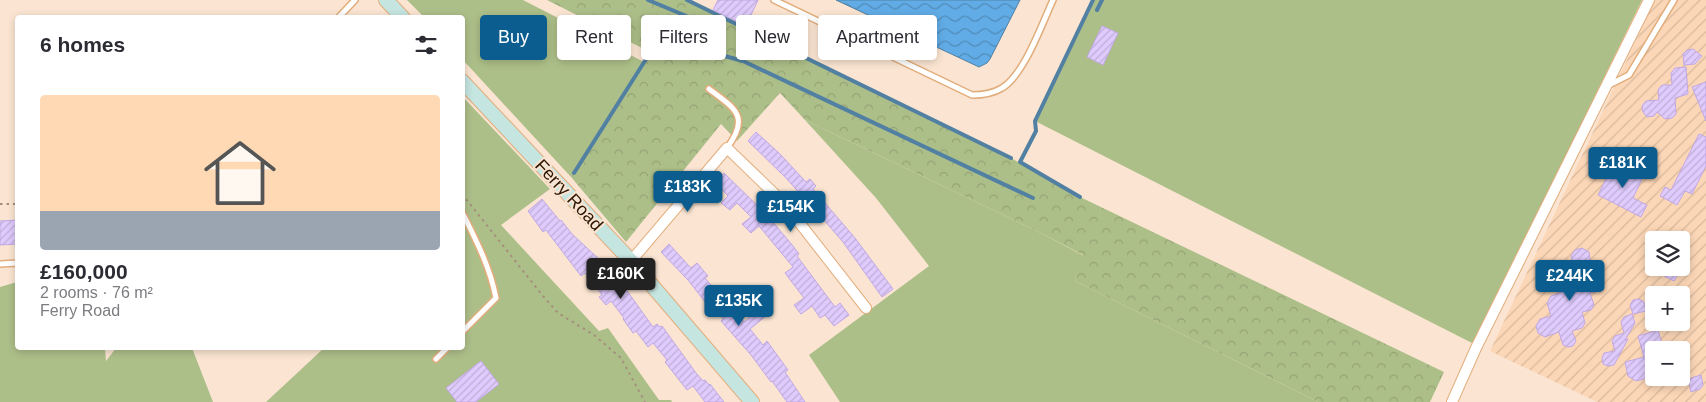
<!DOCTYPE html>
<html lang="en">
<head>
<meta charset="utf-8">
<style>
	:root { --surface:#fff; --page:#f2f2f3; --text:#2b2b33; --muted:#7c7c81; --line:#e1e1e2; --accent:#0b5d8f }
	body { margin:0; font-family:Helvetica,sans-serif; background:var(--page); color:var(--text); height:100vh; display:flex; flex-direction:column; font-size:19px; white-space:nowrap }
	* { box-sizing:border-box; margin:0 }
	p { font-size:16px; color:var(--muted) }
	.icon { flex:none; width:28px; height:28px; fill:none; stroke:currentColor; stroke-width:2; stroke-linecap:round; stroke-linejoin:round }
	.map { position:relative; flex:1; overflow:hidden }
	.sheet { position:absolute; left:15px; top:15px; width:450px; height:335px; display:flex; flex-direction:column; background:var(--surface); border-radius:5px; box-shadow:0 2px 8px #0003 }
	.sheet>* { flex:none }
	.banner { position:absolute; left:480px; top:15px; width:475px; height:45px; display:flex; gap:10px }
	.buttons { position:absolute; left:1645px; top:231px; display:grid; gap:10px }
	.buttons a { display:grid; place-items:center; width:45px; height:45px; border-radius:5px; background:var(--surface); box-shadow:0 2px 8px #0003; font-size:25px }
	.price { position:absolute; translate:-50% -42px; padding:0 11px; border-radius:5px; background:var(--accent); color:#fff; font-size:16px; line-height:32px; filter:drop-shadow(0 1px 2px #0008) }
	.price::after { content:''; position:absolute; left:50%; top:30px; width:15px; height:11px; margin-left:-8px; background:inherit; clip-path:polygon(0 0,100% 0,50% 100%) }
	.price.on { background:#222; color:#fff }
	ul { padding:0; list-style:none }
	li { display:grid; align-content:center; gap:10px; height:265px; padding:0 25px }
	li+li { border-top:1px solid var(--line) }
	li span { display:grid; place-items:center; height:155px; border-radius:5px; color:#555 }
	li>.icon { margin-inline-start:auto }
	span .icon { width:90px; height:90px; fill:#fffc; stroke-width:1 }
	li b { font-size:21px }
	h2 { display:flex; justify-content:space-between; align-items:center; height:60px; padding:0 25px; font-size:21px }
	.pill { padding:0 18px; border-radius:5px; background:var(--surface); box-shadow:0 2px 8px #0003; font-size:18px; line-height:45px }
	.pill.on { background:var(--accent); color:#fff }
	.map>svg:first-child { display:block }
	.industrial { fill:url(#industrial-furrows); fill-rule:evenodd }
	.green { fill:#adbf89 }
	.forest { fill:url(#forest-crowns) }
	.water { fill:url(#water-waves); stroke:#5180a2 }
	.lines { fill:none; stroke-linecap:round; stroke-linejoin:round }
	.stream { stroke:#5180a2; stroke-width:4 }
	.building { fill:url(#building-hatch); stroke:#c1a8e4 }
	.lane-casing { stroke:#e2ad7c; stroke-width:8 }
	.street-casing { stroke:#e2ad7c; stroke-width:12 }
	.secondary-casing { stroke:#e2ad7c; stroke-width:16 }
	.path { stroke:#a48f7c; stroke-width:2; stroke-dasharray:2.5 4; stroke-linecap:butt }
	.lane { stroke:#fff; stroke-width:5 }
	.street { stroke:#fff; stroke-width:10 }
	.secondary { stroke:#c5e5e1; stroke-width:14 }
	.labels { text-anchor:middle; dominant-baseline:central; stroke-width:4; stroke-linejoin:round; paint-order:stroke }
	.street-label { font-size:18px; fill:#2b1804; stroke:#fbe5d2 }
</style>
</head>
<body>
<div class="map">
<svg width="1706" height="402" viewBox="0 0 1706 402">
	<defs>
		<pattern id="industrial-furrows" width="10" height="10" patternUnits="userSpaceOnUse" patternTransform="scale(1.25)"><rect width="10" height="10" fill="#fcd7b7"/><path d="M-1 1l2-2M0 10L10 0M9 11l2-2" fill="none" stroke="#d8b89c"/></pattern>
		<pattern id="forest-crowns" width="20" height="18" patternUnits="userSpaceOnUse" patternTransform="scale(1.25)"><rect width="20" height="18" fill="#adbf89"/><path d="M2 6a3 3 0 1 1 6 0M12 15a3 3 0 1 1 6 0" fill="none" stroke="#95a375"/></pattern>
		<pattern id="water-waves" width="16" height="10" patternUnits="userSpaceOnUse" patternTransform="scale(1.25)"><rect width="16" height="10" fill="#61ace6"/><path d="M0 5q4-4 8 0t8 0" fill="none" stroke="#508bb8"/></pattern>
		<pattern id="building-hatch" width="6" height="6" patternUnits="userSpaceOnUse" patternTransform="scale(1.25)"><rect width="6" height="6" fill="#dfcbfd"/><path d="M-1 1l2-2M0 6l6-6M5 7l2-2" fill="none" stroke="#c0aed7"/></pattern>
	</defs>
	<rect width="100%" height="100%" fill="#fbe5d2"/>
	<!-- industrial -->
	<path class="industrial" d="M1655,0H1706V402H1597L1490,351ZM1654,240H1681V268H1654ZM1654,295H1681V322H1654ZM1654,350H1681V378H1654Z"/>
	<!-- green -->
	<path class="green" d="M407,0H523L644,62L571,177L463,60L462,18L424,17Z
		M1094,0H1642L1481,328L1472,343L1035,121Z
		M463,97L550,189L501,225L599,331L608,328L659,400H671L672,402H266L324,348H462Z
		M805,120L1041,233L1084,256L1075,281L1318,402H840L809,355L929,266L876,198Z
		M17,282L18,348H105L106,361L116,348H192L213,402H0V287Z"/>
	<!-- forest -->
	<path class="forest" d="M547,0H687L1011,158L1080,197L1444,372L1430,402H1318L1075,281L1083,255L1041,233L805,120L780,93L737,141L721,124L626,242L571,177L648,56L646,50Z"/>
	<!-- water -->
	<path class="water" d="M836,0H1020L990,59L987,63L979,67Z"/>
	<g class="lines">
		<!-- stream -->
		<path class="stream" d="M648,0L722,31
			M687,0L1011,158
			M1097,10L1102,0
			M682,36L710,52L743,61L1033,198
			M686,58L710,52
			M574,173L648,56
			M1080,197L1020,162L1036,131L1035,121L1093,0"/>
	</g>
	<!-- building -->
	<path class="building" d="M718,0H758L746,26L713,10Z
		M1102,26L1118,33L1103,65L1087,57Z
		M1693,49L1702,56L1695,64L1684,65L1683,54L1687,50Z
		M1686,67L1688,94L1675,98L1676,114L1672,118L1665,119L1657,112L1654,116L1647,117L1643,112L1642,106L1646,101L1659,100L1658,90L1662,85H1672L1671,73L1675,68Z
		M1706,82V121L1692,87Z
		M756,132L780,154L806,182L810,179L816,186L813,189L855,238L893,289L882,297L843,242L823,219L785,177L748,141Z
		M1699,134L1706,137V166L1692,194L1685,191L1677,205L1660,196L1665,187L1671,190Z
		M1615,161L1631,169L1629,173L1642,179L1633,198L1647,205L1641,217L1598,195Z
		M724,173L767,215L793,246L799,254L797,256L835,307L840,303L849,315L834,326L825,315L820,318L812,306L801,314L794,305L804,298L785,273L793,267L759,226L751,233L742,224L751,217L737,203L730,210L721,203L728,196L715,182Z
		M542,199L560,221L561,220L572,234L599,259L623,289L625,288L653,327L657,324L660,327L662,326L696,373L703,381L705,380L709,385L710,384L724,402H705L693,386L687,390L665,362L667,360L653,343L648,347L636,331L633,333L623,319L624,318L611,301L606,305L599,297L602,295L585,273L581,276L546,230L543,232L528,211Z
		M18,220V244L0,245V221Z
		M669,244L691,268L697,263L708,276L705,278L736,315L738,314L744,322L762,308L767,315L750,329L763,345L767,341L788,370L785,372L805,402H787L772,381L771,382L751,355L721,321L723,319L711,305L709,307L688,280L661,252Z
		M1582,248L1589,252L1590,259L1576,284L1596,279L1601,282L1602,287L1599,291L1590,293L1594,305L1591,310L1582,312L1585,323L1582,328L1572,331L1576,341L1573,346L1568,347L1563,345L1559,332L1545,337L1538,333L1536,326L1540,319L1551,316L1547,303L1551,296L1562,292L1559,279L1563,273L1575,270L1571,256L1575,250Z
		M1648,268H1682L1674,281Z
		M1639,299L1644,302L1646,311L1633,314L1630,305L1633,300Z
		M1632,314L1635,323L1625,340L1628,339L1614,365L1608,366L1603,364L1602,358L1604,353L1615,351L1612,341L1615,336L1624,333L1621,322L1624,317Z
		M1658,330L1662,344L1659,350H1654V358L1645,359L1648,371L1644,379L1636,381L1628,376L1625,362L1644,357L1638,336Z
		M481,361L499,384L476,402H457L446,388Z
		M1701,375L1703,385L1700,389L1691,392L1689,383L1691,378Z"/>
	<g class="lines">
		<defs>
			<path id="lane" d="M774,0L972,95C982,95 994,93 1002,88C1024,75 1042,24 1053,0
				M338,18L355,0
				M1609,85L1629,75L1674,0
				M709,89C736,109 750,117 727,148
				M462,212C476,240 490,267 496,298L462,332
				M0,264L18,263
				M436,359L447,348"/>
			<path id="street" d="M631,261L727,148L784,203L866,308
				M1452,402L1476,348L1649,0"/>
			<path id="secondary" d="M386,0L403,18
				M462,81L631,261L752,402"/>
		</defs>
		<!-- lane casing -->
		<use href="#lane" class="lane-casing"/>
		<!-- street casing -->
		<use href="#street" class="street-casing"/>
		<!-- secondary casing -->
		<use href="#secondary" class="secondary-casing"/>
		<!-- path -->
		<path class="path" d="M462,194L543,296L558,313L594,335L621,358L645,402
			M0,204H18"/>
		<!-- lane -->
		<use href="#lane" class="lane"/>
		<!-- street -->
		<use href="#street" class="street"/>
		<!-- secondary -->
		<use href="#secondary" class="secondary"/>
	</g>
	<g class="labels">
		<!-- street labels -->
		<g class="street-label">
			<text transform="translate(569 195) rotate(47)">Ferry Road</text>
		</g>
	</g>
</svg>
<div class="buttons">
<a><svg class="icon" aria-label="layers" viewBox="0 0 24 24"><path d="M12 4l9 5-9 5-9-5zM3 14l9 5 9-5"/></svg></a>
<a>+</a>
<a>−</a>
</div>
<b class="price" style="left:1623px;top:189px">£181K</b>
<b class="price" style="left:688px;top:213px">£183K</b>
<b class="price" style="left:791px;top:233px">£154K</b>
<b class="price on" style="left:621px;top:300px">£160K</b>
<b class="price" style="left:1570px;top:302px">£244K</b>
<b class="price" style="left:739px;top:327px">£135K</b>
<div class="banner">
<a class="pill on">Buy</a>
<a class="pill">Rent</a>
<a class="pill">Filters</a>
<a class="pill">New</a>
<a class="pill">Apartment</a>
</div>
<section class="sheet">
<h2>6 homes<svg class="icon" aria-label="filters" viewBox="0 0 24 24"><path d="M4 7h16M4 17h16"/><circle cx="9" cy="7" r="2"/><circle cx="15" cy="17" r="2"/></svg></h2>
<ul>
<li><span style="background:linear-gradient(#ffd9b3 75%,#9aa5b1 0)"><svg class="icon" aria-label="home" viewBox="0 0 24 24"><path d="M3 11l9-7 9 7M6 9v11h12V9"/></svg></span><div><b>£160,000</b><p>2 rooms · 76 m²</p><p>Ferry Road</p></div></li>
</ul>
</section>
</div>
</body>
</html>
